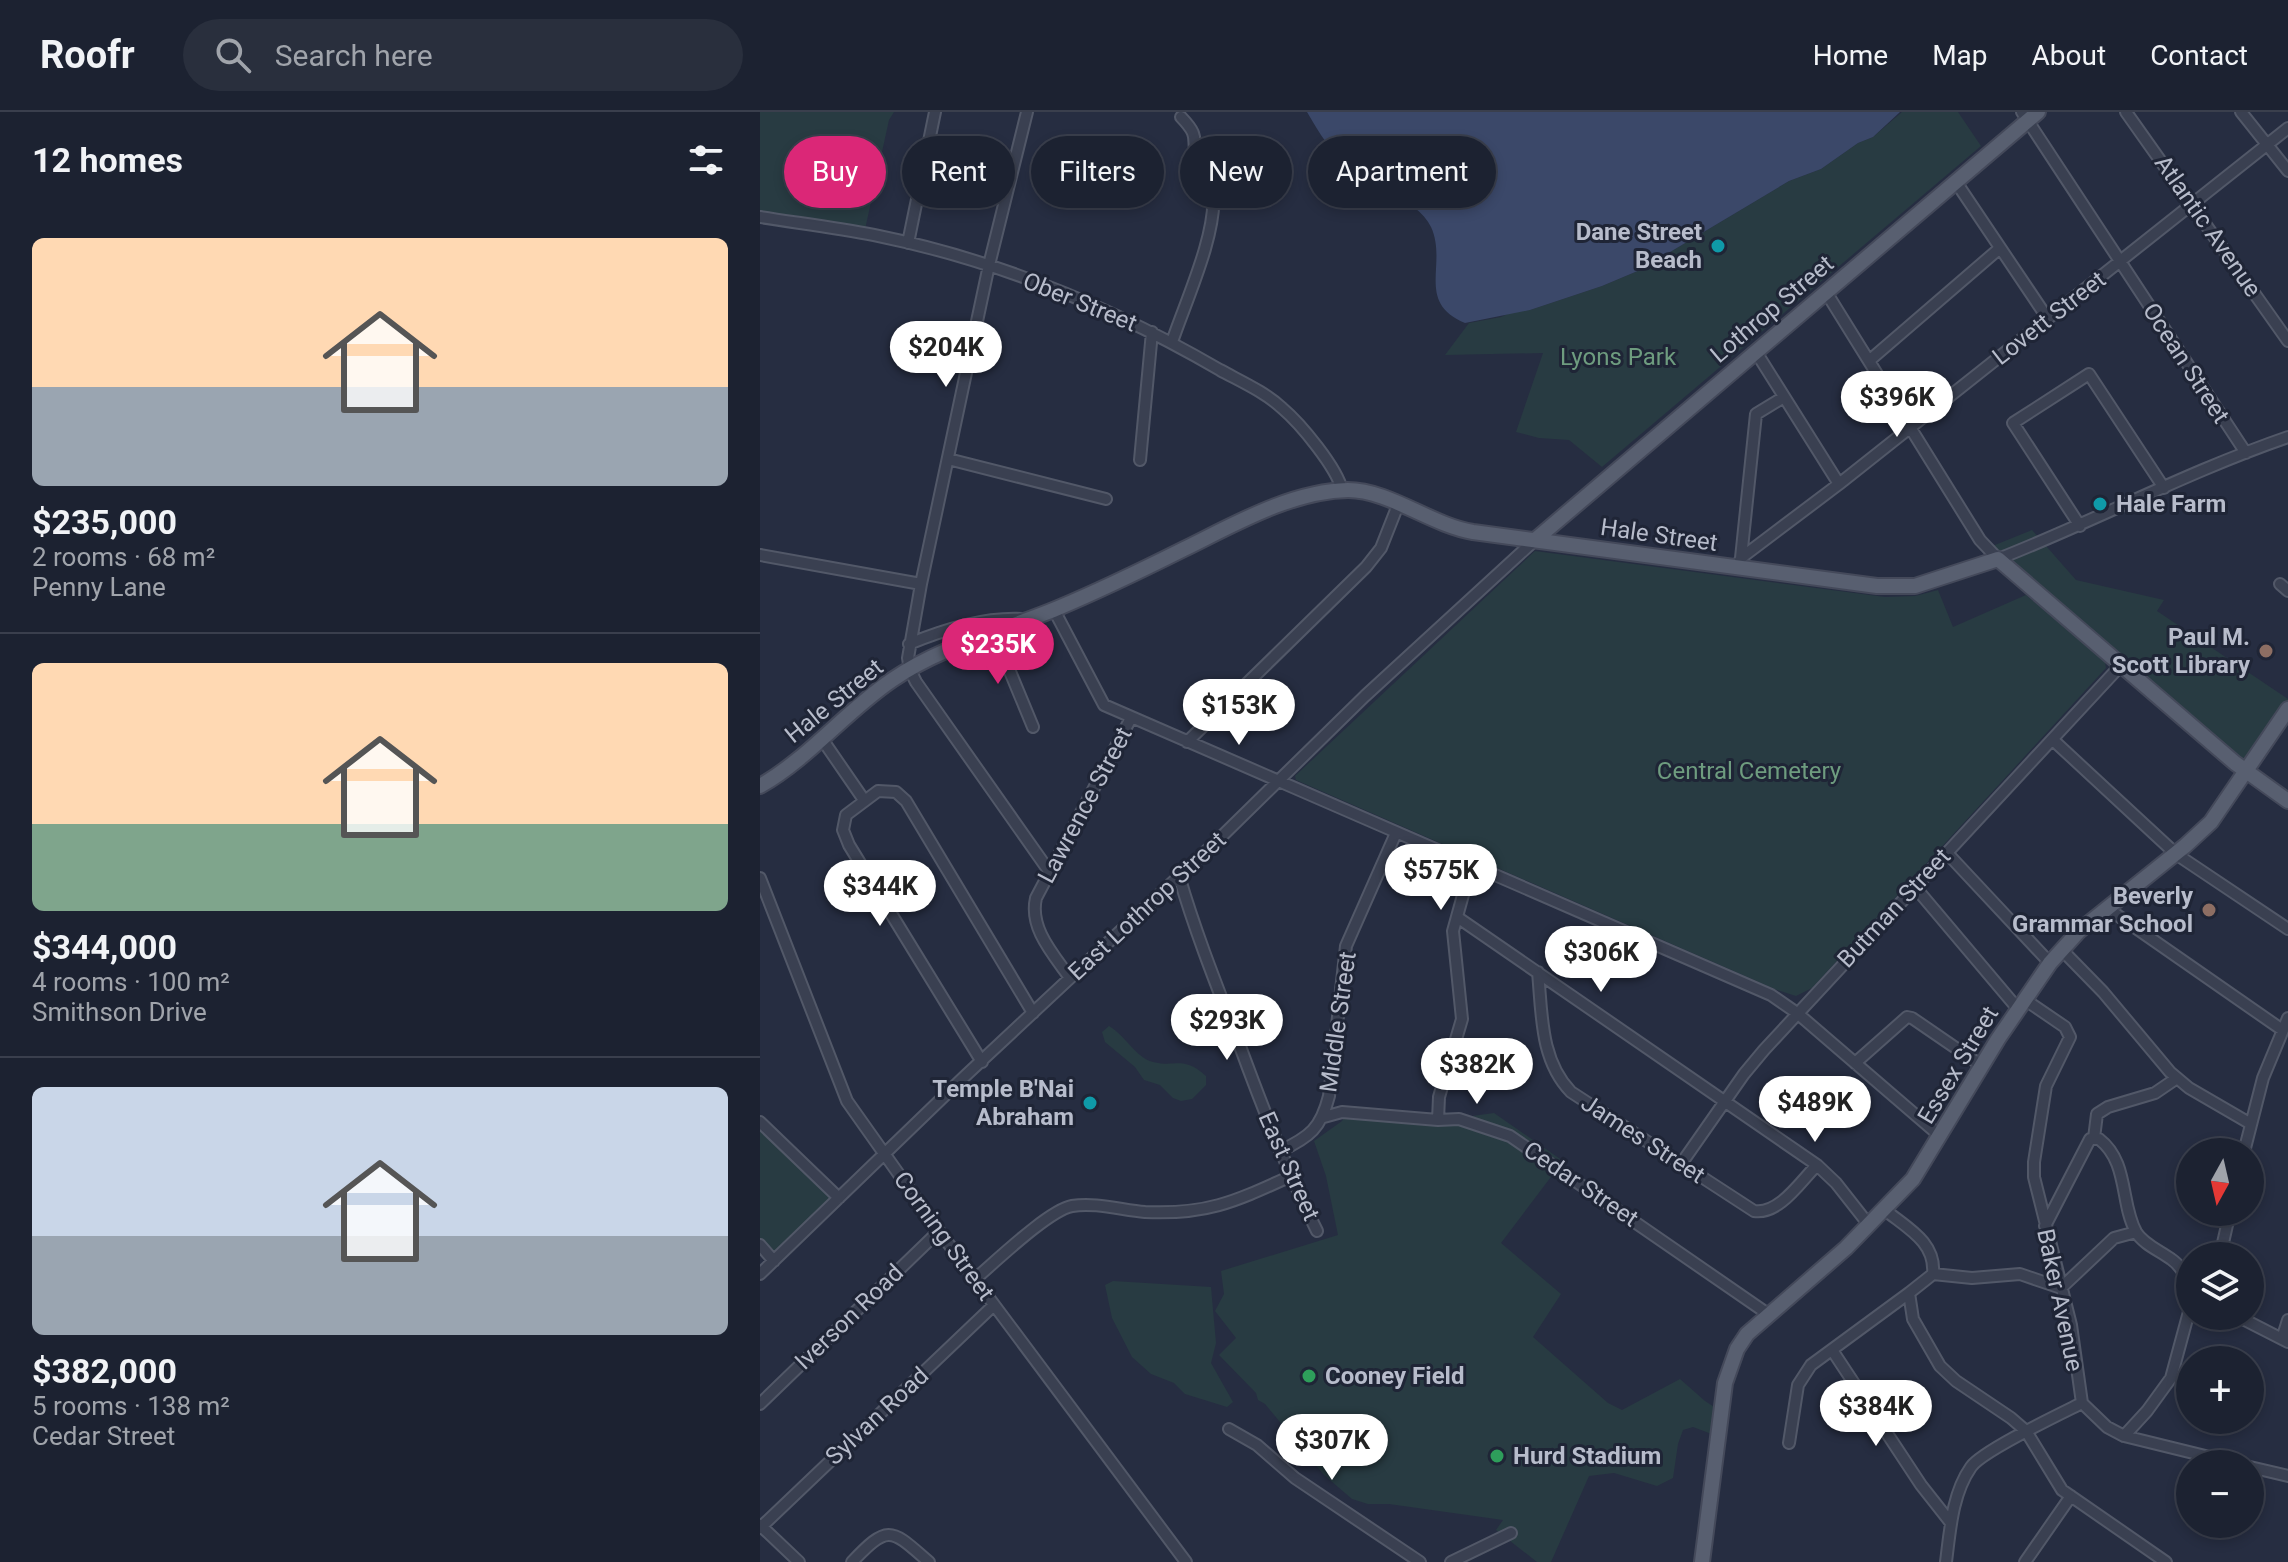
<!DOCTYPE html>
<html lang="en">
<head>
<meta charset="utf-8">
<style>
	:root { --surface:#1c2231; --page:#292f3d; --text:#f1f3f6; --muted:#a0a4ab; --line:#3a3f4d; --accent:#db2777 }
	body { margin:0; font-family:Roboto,sans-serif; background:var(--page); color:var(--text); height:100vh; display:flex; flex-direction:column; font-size:30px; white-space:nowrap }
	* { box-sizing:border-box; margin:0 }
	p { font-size:26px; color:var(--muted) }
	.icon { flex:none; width:44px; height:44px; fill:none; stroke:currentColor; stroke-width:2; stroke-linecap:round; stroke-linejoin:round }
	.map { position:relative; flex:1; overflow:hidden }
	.sheet { display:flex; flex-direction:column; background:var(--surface); width:760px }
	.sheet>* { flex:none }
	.guide { position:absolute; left:24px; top:24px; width:760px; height:72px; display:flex; gap:16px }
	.needle { width:52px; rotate:188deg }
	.tools { position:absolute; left:1416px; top:1026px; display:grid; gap:16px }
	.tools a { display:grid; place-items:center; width:88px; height:88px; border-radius:50%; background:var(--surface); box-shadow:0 4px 12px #0003,0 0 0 2px var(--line); font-size:40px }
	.price { position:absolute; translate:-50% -68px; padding:0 18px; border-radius:28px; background:#fff; color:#222; font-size:26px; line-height:52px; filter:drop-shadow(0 2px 4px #0008) }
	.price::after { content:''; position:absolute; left:50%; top:48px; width:24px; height:18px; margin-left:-12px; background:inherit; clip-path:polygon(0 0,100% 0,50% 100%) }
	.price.current { background:var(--accent); color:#fff }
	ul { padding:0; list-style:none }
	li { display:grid; align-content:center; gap:16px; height:424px; padding:0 32px }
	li+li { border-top:2px solid var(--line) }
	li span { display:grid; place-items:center; height:248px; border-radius:12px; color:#555 }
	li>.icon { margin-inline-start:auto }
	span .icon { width:144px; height:144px; fill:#fffc; stroke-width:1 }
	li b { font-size:34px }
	h2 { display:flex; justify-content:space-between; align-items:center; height:96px; padding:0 32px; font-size:34px }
	.chip { padding:0 28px; border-radius:36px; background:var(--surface); box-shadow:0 4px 12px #0003,0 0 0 2px var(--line); font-size:28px; line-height:72px }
	.chip.current { background:var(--accent); color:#fff }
	header { display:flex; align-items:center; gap:48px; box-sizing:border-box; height:112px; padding:0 40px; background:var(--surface); border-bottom:2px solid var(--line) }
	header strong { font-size:38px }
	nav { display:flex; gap:44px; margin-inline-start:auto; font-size:28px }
	.search { width:560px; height:72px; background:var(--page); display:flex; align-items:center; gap:20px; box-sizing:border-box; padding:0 28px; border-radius:44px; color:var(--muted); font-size:30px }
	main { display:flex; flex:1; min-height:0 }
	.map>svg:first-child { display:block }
	.green { fill:#283b42 }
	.water { fill:#3b4869 }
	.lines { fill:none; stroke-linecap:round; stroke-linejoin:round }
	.minor-casing { stroke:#525868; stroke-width:14 }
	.major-casing { stroke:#44495a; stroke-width:18 }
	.minor { stroke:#3a4051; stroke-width:10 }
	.major { stroke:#585f70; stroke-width:14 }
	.culture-dot { fill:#0f9aa8; stroke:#1f2536; stroke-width:3 }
	.education-dot { fill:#8d6e63; stroke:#1f2536; stroke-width:3 }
	.leisure-dot { fill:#2e9e5b; stroke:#1f2536; stroke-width:3 }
	.labels { text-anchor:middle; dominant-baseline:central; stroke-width:6; stroke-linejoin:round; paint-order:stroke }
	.street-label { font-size:24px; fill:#b7bccb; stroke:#1f2536 }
	.poi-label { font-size:24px; font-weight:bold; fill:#b7bccb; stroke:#1f2536; text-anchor:end }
	.park-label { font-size:24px; fill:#6e9c7f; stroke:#1f2536 }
</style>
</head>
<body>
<header>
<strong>Roofr</strong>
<div class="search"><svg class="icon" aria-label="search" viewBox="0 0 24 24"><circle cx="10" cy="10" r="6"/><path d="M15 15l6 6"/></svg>Search here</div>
<nav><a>Home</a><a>Map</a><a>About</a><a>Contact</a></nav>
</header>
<main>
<section class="sheet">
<h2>12 homes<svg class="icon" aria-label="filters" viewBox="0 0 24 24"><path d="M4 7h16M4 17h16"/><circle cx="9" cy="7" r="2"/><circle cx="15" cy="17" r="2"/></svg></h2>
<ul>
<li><span style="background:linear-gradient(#ffd9b3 60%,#9aa5b1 0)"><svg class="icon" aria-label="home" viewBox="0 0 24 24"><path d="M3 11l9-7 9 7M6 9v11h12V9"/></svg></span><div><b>$235,000</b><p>2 rooms · 68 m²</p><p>Penny Lane</p></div></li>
<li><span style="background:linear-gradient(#ffd9b3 65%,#7fa58c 0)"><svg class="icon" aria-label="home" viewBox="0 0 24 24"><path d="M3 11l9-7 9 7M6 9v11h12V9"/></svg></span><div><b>$344,000</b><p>4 rooms · 100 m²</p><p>Smithson Drive</p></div></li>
<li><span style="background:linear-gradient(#c9d6e8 60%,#9aa5b1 0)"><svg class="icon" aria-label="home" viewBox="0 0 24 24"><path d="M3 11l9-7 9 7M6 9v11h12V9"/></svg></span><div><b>$382,000</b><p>5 rooms · 138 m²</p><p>Cedar Street</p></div></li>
</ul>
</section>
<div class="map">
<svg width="1528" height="1450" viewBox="0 0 1528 1450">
	<rect width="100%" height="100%" fill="#262d41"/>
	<!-- green -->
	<path class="green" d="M0,0H134L129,8L104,122L0,105Z
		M1142,0H1198L1221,34L842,355L809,328L779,326L756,320L783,241L685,243L709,211L741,205L754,199L770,198L842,174L880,158L1029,69L1061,57L1098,31L1113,25Z
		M1272,418L1316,468L1404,488L1397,499L1528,587V596L1482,656L1230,435Z
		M775,439L1125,485L1155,484L1178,478L1193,515L1266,483L1345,550L1346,556L1052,876L1036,884L1017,878L536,668L535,664Z
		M349,914C366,924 376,946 393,950C417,956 422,943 446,964V973L432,987L421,989L413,986L400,973L384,968L375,955L345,930L342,920Z
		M592,994L631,999L669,1010L734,1001L803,1049L741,1131L801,1182L773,1225L848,1291L862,1298L920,1267L945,1289L962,1300L957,1324L933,1315L923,1318L918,1332L913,1366L897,1374L854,1361L829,1364L791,1450H777L736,1418L743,1408L629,1392H608L592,1387L564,1363L505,1292L498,1288L496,1281L459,1243L476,1226L455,1199L464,1182L461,1159L578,1123L566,1064L554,1029L582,1009Z
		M0,1009L77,1082L14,1149L0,1134Z
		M353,1169L451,1175L456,1231L451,1251L473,1290L467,1295L425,1282L414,1271L391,1262L372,1245L352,1206L345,1173Z"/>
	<!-- water -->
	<path class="water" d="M547,0H1140L1113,25L1098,31L1061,57L1029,69L880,158L842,174L770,198L705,211C655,190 688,152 671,115C658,87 602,67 579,45C566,33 556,15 547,0Z"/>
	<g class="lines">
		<defs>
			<path id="minor" d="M267,0L229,153L161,472L148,546L150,558L156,570L289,759
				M1262,0L1486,341
				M1366,0L1528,229
				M1481,0L1528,59
				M1196,70L1288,207
				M0,105C38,111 77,116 114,123C237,148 352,195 460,258C480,269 505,280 522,296C541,312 577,356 582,378
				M148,131L175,0
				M1066,180L1220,428L1238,447C1335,409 1429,359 1528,325
				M412,230C425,191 457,122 453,82C451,70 443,60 438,49C429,26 443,28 421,5
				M996,240L1079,372
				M1110,248L1240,136
				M188,347L346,387
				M380,348L392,220
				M1320,414L1253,311L1329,262L1404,376
				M0,443L161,472
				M981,446L996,302L1024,285
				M977,457L981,446L1079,372L1528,16
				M1520,472L1528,479
				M294,498L344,593L1011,883L1037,901L1180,1024
				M234,521L273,615
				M149,532C183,518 225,505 262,507
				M62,627L104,688
				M1293,628L1416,742L1528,817
				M427,630L606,455L621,436L638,393
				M1187,741L1290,851
				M419,764C435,819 456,872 477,926C501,992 526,1057 557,1119
				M0,766L87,989L179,1119L426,1450
				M1155,775L1258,897
				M1347,796L1521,917
				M697,805L1057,1053L1076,1071L1109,1113
				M1301,837L1343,880L1410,960L1429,976L1491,1012
				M778,860C782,902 780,948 811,980L994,1099C1019,1103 1040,1070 1057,1053
				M310,866C293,842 269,816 276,786L371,606
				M222,950L89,733L83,718L86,703L118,679L136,680L146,689L273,901
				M1095,951L1147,905L1152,906L1222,954
				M564,1005L582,1000L678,1008L699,1007L750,1024L1008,1202
				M678,1008L679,985L702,907L693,819L703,783L715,756
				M0,1010L79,1086
				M1334,1026L1337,1002L1348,995L1395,981L1417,966
				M520,1039C550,1025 561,1016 569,984L586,834L636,721
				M1484,1040L1503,966L1528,906
				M921,1052L984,962L1004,938L1362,552
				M1125,1098C1147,1116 1176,1130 1173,1162L1149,1181L1153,1207L1180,1254L1196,1269L1251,1306L1266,1319L1302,1378L1406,1450
				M1285,1114L1330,1027H1339C1369,1050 1360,1091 1376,1120C1383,1132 1400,1139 1411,1147C1420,1153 1425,1162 1430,1172
				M0,1133L14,1149
				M1460,1144L1470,1100
				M0,1162L204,965L460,726L605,584L775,428
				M1173,1162L1212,1166L1260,1162L1301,1176L1354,1126L1376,1120
				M215,1167C235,1150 289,1098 312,1094C335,1090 362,1098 385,1100C448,1103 476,1089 531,1064
				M1477,1204L1528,1230
				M1522,1227L1528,1208
				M1072,1238L1161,1373L1191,1411
				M1322,1291L1347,1315L1364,1324L1478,1352
				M0,1292L179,1119
				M469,1317L497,1333L535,1366L660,1450
				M1364,1324L1387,1299L1411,1266L1430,1196
				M1029,1331L1038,1273L1051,1253L1149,1181
				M1490,1355L1528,1364
				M0,1413L39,1450
				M0,1416L234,1193
				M92,1450C129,1411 131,1417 169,1450
				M691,1450L751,1421
				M1186,1450C1190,1419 1192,1382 1211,1355C1222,1339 1300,1302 1322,1291L1311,1213L1274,1065V1050L1286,974L1310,925L1305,915L1264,887
				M1265,1450L1311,1384"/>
			<path id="major" d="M775,428L1278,0
				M0,674C49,646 85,600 132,568C181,534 243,519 298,496C341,478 382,458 424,437C473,413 531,379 588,378C629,378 671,413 713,420L1117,474H1155L1238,447L1475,651L1528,689
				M942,1450L965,1271L977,1237L987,1222L1086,1136L1153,1067L1238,927L1290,851L1319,819L1425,734L1451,710L1528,597"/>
		</defs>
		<!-- minor casing -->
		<use href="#minor" class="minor-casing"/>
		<!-- major casing -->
		<use href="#major" class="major-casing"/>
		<!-- minor -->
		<use href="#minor" class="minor"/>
		<!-- major -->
		<use href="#major" class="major"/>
	</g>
	<!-- markers -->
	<g class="culture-dot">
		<circle cx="958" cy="134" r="8"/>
		<circle cx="1340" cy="392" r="8"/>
		<circle cx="330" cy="991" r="8"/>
	</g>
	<g class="education-dot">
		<circle cx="1506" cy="539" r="8"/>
		<circle cx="1449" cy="798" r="8"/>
	</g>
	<g class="leisure-dot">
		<circle cx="549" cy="1264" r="8"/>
		<circle cx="737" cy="1344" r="8"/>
	</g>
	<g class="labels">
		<!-- street labels -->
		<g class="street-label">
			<text transform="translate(1448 114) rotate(55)">Atlantic Avenue</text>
			<text transform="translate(320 190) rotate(22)">Ober Street</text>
			<text transform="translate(1012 197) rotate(-40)">Lothrop Street</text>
			<text transform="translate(1289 206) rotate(-38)">Lovett Street</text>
			<text transform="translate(1426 251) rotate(57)">Ocean Street</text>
			<text transform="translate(899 423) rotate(8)">Hale Street</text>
			<text transform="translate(74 589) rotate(-39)">Hale Street</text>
			<text transform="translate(325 693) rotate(-62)">Lawrence Street</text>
			<text transform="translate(387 794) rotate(-43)">East Lothrop Street</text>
			<text transform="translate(1134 796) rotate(-47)">Butman Street</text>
			<text transform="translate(578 910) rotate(-82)">Middle Street</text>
			<text transform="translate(1198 953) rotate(-59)">Essex Street</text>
			<text transform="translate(883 1027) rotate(33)">James Street</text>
			<text transform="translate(529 1054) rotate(66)">East Street</text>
			<text transform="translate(821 1072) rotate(34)">Cedar Street</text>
			<text transform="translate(184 1124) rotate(54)">Corning Street</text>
			<text transform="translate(1300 1188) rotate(78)">Baker Avenue</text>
			<text transform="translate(89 1205) rotate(-44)">Iverson Road</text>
			<text transform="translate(117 1304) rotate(-43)">Sylvan Road</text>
		</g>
		<!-- poi labels -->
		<g class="poi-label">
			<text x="942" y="120">Dane Street<tspan x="942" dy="28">Beach</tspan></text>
			<text x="1356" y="392" text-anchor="start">Hale Farm</text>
			<text x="1490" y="525">Paul M.<tspan x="1490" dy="28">Scott Library</tspan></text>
			<text x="1433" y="784">Beverly<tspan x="1433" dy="28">Grammar School</tspan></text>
			<text x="314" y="977">Temple B'Nai<tspan x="314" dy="28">Abraham</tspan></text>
			<text x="565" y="1264" text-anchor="start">Cooney Field</text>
			<text x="753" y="1344" text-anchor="start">Hurd Stadium</text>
		</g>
		<!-- park labels -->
		<g class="park-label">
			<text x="858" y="245">Lyons Park</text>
			<text x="989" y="659">Central Cemetery</text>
		</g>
	</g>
</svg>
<div class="tools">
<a><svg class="needle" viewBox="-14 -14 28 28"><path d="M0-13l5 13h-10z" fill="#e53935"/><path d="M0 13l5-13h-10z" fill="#a0a4ab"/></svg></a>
<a><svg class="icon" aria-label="layers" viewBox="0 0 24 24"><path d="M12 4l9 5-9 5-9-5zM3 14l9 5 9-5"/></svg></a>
<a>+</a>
<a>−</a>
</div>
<b class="price" style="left:186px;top:277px">$204K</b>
<b class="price" style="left:1137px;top:327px">$396K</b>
<b class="price current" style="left:238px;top:574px">$235K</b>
<b class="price" style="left:479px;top:635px">$153K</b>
<b class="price" style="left:681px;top:800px">$575K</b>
<b class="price" style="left:120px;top:816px">$344K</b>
<b class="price" style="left:841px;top:882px">$306K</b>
<b class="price" style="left:467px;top:950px">$293K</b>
<b class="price" style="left:717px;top:994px">$382K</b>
<b class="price" style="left:1055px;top:1032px">$489K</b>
<b class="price" style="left:1116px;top:1336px">$384K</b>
<b class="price" style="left:572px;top:1370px">$307K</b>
<div class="guide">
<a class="chip current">Buy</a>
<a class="chip">Rent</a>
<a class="chip">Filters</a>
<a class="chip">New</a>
<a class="chip">Apartment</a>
</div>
</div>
</main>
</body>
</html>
